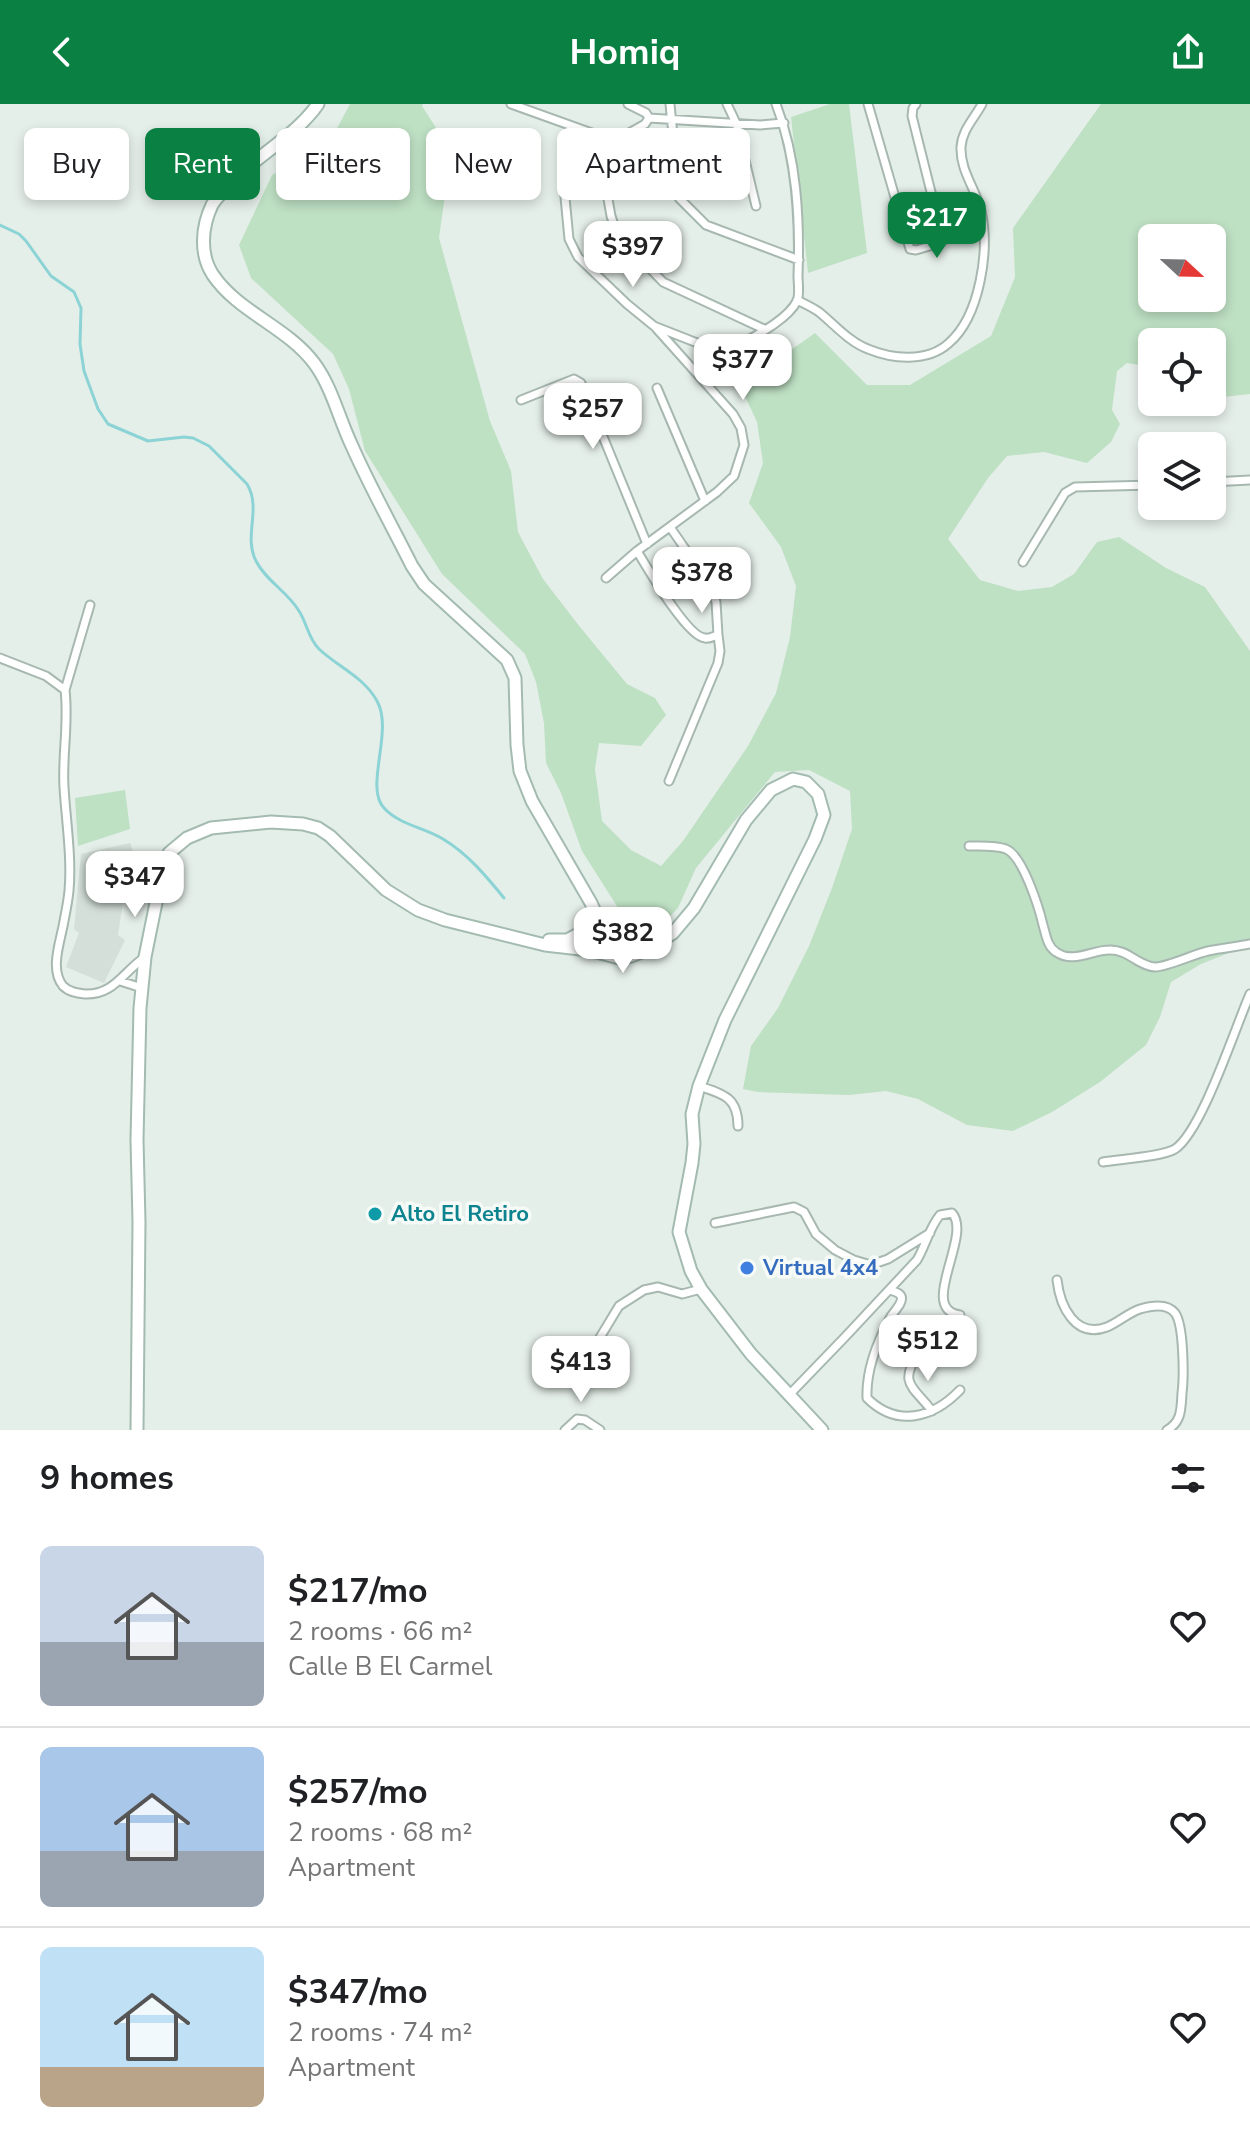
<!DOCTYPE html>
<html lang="en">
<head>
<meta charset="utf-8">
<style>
	:root { --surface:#fff; --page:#f2f2f2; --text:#202124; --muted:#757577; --line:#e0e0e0; --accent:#0b8043 }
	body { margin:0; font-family:"Nunito Sans",sans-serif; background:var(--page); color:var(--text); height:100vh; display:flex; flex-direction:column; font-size:30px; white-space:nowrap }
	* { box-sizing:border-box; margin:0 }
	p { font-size:26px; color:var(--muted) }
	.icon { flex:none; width:44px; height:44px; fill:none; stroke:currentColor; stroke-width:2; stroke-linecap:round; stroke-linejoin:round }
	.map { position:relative; height:1326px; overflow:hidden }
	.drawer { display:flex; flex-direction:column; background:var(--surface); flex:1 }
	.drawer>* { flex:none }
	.guide { position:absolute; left:24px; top:24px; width:800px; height:72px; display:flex; gap:16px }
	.needle { width:52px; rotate:112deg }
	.tools { position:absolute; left:1138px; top:120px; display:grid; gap:16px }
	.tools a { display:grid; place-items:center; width:88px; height:88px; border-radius:12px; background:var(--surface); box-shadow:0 4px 12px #0003; font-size:40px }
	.price { position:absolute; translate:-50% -68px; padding:0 18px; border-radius:16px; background:#fff; color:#222; font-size:26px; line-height:52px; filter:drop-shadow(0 2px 4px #0008) }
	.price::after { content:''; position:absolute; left:50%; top:48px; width:24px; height:18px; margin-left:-12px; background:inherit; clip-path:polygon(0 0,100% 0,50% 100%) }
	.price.current { background:var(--accent); color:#fff }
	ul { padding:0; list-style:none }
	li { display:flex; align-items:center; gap:24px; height:200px; padding:0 40px }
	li+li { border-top:2px solid var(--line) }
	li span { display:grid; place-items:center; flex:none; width:224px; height:160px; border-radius:12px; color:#555 }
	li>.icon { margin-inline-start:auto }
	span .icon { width:96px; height:96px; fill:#fffc; stroke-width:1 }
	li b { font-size:34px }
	h2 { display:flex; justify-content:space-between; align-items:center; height:96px; padding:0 40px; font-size:34px }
	.chip { padding:0 28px; border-radius:12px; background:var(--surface); box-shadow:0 4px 12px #0003; font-size:28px; line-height:72px }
	.chip.current { background:var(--accent); color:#fff }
	header { display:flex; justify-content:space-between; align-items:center; height:104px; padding:0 40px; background:var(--accent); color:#fff; font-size:36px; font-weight:700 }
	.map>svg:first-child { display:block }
	.built { fill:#d3dfd8 }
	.green { fill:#bee0c3; fill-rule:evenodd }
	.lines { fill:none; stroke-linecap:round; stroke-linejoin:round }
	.stream { stroke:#8cd3d5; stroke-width:3 }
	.street-casing { stroke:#a7b8b0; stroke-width:11 }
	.secondary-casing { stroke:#a3bbb0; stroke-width:15 }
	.street { stroke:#fff; stroke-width:7 }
	.secondary { stroke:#fff; stroke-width:11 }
	.culture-dot { fill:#0f9aa8; stroke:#f6fbf8; stroke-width:3 }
	.shop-dot { fill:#3f7fe0; stroke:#f6fbf8; stroke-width:3 }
	.labels { text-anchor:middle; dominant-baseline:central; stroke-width:7; stroke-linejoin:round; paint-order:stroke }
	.culture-label { font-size:22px; font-weight:bold; fill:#0d838f; stroke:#f6fbf8; text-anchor:start }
	.shop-label { font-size:22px; font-weight:bold; fill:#366cbe; stroke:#f6fbf8; text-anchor:start }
</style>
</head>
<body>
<header><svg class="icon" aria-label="back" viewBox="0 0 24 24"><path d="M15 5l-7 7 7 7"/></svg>Homiq<svg class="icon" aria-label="share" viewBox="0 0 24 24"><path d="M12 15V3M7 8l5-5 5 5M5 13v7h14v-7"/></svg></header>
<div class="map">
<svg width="1250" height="1326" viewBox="0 0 1250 1326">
	<rect width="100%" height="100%" fill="#e5efe9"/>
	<!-- built -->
	<path class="built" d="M130,739L138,762L131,782L125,785L118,831L125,836L104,879L66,863L79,829L74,825L81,750Z"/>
	<!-- green -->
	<path class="green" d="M350,0H423L422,2L442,33L447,76L439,134L490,317L511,367L518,428L543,475L580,523L627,580L655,594L666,611L641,642L599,639L595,665L602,717L631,746L661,762L683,737L748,642L776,589L790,533L796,482L781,443L749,399L763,359L757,318L742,286L764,265L815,229L867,281H910L991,232L1015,173L1013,124L1101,0H1250V290L1214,294L1212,292V238H1152V263L1127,259L1117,267L1112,306L1120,320L1111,338L1087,359L1044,348L1007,352L988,374L948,435L980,476L1018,487L1052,483L1074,470L1097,438L1119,433L1166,464L1205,483L1250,547V838L1239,845L1201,860L1171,878L1160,913L1146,941L1100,978L1052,1008L1013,1027L967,1021L918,995L886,987L849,991L758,988L743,985L751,942L778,904L809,842L832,784L852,725L850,687L809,666L775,668L696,764L678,804L656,826L634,829L582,747L561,689L546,659L544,619L536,578L525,550L442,470L365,347L349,285L333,250L251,174L239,141L272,71L309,49L335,28ZM1152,134H1212V194H1152Z
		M830,0H849L867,149L808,169L791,13Z
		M125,686L130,725L78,742L75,694Z"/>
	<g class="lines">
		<!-- stream -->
		<path class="stream" d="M0,121L19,130L26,137L51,172L74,188L81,204L80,240L84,267L98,305L108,320L148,337L184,333L193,334L209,342L247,380C262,405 243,432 256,457C266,477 288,488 299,507C307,519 308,534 319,545C338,563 364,573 377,597C394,627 364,683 384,704C398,720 425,724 443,735C468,750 486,772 504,794"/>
		<defs>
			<path id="street" d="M511,0L614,37
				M628,0L646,9L649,14
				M670,0L679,94L706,121L799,156
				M727,0L736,19L756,102
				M776,0C797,54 800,115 798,172C798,179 800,191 797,197C787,217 751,234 732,245L724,248L710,244L654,222L627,200L578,153L569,135L564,83L571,68L588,52L645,20L649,14L760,21L784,19
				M868,0L910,145L916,146L940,139L943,136L912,12L913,4L916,0
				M599,45L611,112L617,130L663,178L764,225
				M797,196C805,200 812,203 819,208C834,220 849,238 868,245C892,255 927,259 949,239C980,212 990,146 981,107C976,85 960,67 961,43C962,26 974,15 982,0
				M657,284L705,397
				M521,296L574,275L581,279L647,440
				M1212,378L1250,376
				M637,447C647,463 687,533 705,534C710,535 714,532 718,531L716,498L710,481L670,423
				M1023,458L1065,389L1075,383L1152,381
				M606,474L637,447L717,388L734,372L744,341L741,324L733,310L656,224
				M0,554L46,572L65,586C69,619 62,651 64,683C66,717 72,753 69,787C68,797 66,807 64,817C61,836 49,865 63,882C69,888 77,889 85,890C114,891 123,868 145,853
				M65,586L90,501
				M669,677L718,559L720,547L718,531
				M969,742C981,742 995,741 1006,745C1023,752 1039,804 1043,821C1046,831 1047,842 1056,848C1073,860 1092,846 1109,846C1128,845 1138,862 1155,863C1167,863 1194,850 1208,847C1222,844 1236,843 1250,840
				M120,877L142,884
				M699,982C724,990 738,994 738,1022
				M1103,1058C1120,1055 1162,1053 1175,1045C1202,1027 1235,924 1250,890
				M715,1119L794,1103L804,1108L816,1130L835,1146L854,1156L871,1161L888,1155L930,1129
				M1057,1176C1060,1202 1075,1235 1107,1223C1119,1218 1128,1209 1140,1205C1150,1202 1167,1199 1175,1209C1184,1221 1184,1273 1182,1289C1181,1304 1182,1318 1167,1326
				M890,1186C893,1187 899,1188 901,1192C904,1199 893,1208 890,1214C877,1238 866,1267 867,1294C897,1324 933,1314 960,1286
				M593,1245L619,1202L644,1186L658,1183L682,1190L701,1185
				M918,1250C898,1280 914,1283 932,1307
				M789,1291L845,1233L917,1156C926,1141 929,1124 940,1111L952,1109C973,1132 917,1205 960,1211
				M565,1326L577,1315L585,1316L600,1326"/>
			<path id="secondary" d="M318,0C295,33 255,52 228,82C223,88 216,94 212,101C202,122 199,150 213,171C238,208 287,223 314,259C332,283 339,315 352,342C370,383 392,422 412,462L424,480L507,556L515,574L517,641L520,667L532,697L591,799L602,823
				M582 834a13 13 0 1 1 26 0a13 13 0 1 1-26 0Z
				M605,825C619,842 623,844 645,845
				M549,836H567L582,828
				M593,847L619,854L631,852L649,845L673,829L694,804L746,716L771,686L793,675L806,678L818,690L824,711L815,735L725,916L699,982L692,1010L694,1040L692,1059L679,1128L691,1167L701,1185L751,1250L822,1326
				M137,1326L139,1118L137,1036L140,904L145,853L160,779L169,749L187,734L211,724L271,718L303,720L318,724L330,732L386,786L418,806L445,816L545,841L589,846"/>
		</defs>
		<!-- street casing -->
		<use href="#street" class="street-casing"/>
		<!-- secondary casing -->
		<use href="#secondary" class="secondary-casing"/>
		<!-- street -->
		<use href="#street" class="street"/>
		<!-- secondary -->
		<use href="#secondary" class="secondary"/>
	</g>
	<!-- markers -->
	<circle class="culture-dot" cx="375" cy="1110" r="8"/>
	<circle class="shop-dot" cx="747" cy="1164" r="8"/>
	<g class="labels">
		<!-- culture labels -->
		<g class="culture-label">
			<text x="391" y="1110">Alto El Retiro</text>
		</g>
		<!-- shop labels -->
		<g class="shop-label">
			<text x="763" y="1164">Virtual 4x4</text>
		</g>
	</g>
</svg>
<div class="tools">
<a><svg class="needle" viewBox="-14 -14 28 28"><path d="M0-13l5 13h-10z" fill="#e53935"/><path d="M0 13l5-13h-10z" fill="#757577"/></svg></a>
<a><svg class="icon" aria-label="locate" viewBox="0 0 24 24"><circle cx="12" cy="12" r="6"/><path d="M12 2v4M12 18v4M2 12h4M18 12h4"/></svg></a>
<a><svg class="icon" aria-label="layers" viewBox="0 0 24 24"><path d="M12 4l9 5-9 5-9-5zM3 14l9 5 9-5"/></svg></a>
</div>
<b class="price current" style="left:937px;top:156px">$217</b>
<b class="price" style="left:633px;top:185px">$397</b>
<b class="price" style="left:743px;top:298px">$377</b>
<b class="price" style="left:593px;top:347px">$257</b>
<b class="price" style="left:702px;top:511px">$378</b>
<b class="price" style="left:135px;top:815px">$347</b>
<b class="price" style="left:623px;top:871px">$382</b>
<b class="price" style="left:928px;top:1279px">$512</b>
<b class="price" style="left:581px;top:1300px">$413</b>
<div class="guide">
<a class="chip">Buy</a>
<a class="chip current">Rent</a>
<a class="chip">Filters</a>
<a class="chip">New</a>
<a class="chip">Apartment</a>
</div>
</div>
<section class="drawer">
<h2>9 homes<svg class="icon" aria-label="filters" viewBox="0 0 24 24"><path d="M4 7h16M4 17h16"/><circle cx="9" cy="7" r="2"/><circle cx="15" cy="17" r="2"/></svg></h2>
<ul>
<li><span style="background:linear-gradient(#c9d6e8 60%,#9aa5b1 0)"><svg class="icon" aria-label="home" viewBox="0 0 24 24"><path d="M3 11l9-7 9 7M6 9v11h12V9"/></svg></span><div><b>$217/mo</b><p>2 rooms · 66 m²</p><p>Calle B El Carmel</p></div><svg class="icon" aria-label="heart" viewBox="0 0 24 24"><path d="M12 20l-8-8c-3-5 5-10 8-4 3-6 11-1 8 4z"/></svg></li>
<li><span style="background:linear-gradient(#a9c7e8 65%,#9aa5b1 0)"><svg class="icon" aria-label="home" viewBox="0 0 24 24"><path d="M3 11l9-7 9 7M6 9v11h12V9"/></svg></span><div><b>$257/mo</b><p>2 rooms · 68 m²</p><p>Apartment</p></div><svg class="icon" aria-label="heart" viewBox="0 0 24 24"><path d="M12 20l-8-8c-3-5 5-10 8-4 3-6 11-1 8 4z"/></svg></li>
<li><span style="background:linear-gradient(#bfe0f5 75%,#b9a48a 0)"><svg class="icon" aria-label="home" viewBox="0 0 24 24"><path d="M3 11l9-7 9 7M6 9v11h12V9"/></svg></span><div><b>$347/mo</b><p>2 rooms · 74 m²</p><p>Apartment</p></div><svg class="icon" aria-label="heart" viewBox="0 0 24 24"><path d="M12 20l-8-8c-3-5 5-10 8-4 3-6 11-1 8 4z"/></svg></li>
</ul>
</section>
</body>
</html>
